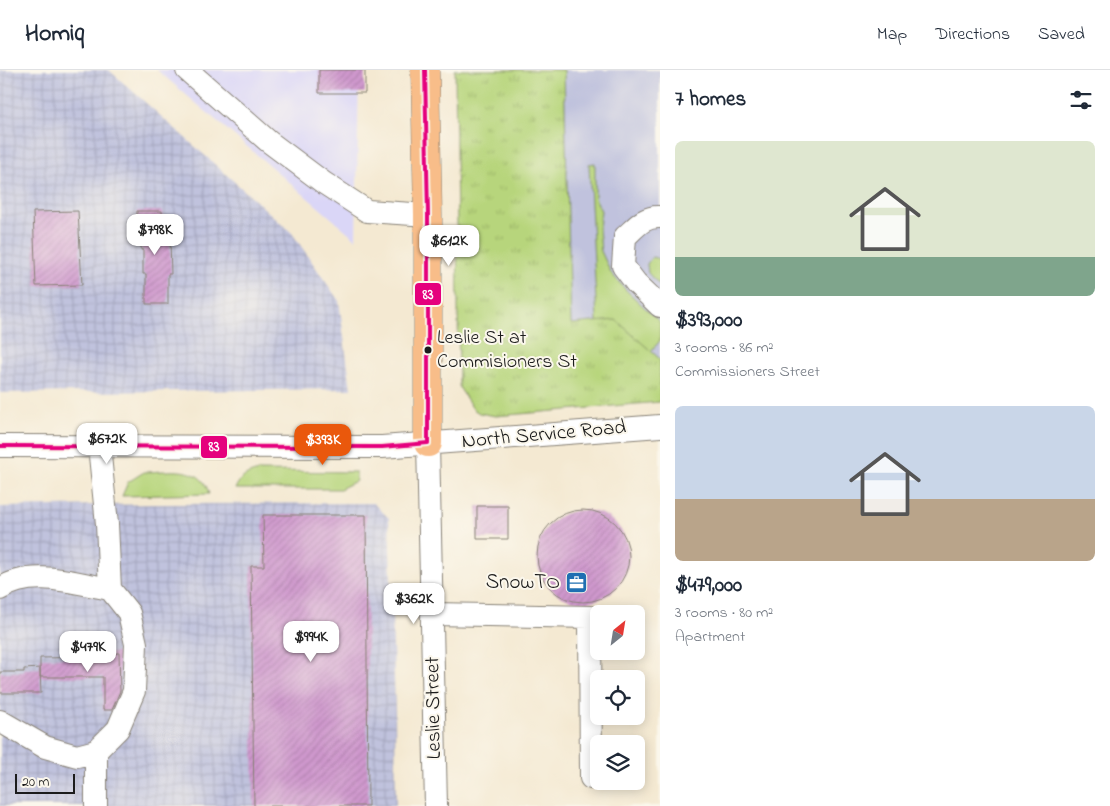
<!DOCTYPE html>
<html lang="en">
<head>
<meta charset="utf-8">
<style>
	:root { --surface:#fff; --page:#f6f6f7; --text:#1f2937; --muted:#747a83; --line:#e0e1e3; --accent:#ea580c }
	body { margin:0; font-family:"Indie Flower",sans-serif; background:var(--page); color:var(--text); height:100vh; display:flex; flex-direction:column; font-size:19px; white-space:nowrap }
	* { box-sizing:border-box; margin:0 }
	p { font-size:16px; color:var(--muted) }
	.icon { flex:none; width:28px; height:28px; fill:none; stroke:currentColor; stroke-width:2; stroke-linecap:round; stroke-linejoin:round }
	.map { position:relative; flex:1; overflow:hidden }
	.drawer { display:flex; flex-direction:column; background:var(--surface); width:450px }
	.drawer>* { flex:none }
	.needle { width:32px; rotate:30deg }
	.buttons { position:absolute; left:590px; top:535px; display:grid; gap:10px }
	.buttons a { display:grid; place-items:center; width:55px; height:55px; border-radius:8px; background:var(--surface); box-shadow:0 2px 12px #0003; font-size:25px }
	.scale { position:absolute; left:15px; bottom:12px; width:60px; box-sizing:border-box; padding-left:5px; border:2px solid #1c1c1c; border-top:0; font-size:14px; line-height:18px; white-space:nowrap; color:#1c1c1c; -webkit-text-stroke:4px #fbf7ec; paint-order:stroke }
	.price { position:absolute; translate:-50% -42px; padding:0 11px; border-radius:10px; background:#fff; color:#222; font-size:16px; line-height:32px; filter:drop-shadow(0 1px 2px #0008) }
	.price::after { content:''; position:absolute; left:50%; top:30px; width:15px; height:11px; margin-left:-8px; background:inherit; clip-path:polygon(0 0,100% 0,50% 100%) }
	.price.on { background:var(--accent); color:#fff }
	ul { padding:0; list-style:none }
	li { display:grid; align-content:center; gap:10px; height:265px; padding:0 15px }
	li span { display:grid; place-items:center; height:155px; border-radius:8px; color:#555 }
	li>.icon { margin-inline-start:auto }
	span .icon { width:90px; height:90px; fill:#fffc; stroke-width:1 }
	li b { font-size:21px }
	h2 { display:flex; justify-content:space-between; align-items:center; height:60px; padding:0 15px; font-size:21px }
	header { display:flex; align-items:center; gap:30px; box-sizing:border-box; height:70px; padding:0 25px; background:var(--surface); border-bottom:1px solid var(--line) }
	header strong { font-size:24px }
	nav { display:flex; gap:28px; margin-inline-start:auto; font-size:18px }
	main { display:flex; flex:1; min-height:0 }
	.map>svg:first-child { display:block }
	.built { fill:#dad6f7 }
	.industrial { fill:url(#industrial-grid) }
	.railway { fill:#c0c2dd }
	.grass { fill:#b7d57b; stroke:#6a784c }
	.park { fill:url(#park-tufts); stroke:#6a784c }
	.building { fill:url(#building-hatch) }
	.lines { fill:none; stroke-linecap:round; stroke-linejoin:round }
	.minor-casing { stroke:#888277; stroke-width:24 }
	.major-casing { stroke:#888277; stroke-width:29 }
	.minor { stroke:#fff; stroke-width:22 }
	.major { stroke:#f8bd89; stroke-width:28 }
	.bus-1-casing { stroke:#fbf7ec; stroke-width:8 }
	.bus-1 { stroke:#e5007d; stroke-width:4 }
	.bus-dot { fill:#1c1c1c; stroke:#fbf7ec; stroke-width:2 }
	.labels { text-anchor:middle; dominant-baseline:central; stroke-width:4; stroke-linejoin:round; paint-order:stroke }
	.bus-label { font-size:20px; fill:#1c1c1c; stroke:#fbf7ec; text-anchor:start }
	.street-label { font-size:21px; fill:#1c1c1c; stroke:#fbf7ec }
	.poi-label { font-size:21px; fill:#1c1c1c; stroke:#fbf7ec; text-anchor:end }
	.line-badge { stroke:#fbf7ec; stroke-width:2 }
	.badge-label { font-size:14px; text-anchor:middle; font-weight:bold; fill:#fff }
</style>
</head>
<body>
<header>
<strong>Homiq</strong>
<nav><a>Map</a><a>Directions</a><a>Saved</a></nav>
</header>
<main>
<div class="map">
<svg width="660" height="736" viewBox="0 0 660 736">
	<defs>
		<pattern id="industrial-grid" width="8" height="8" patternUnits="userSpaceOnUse" patternTransform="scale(1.25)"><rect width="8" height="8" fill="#c0c2dd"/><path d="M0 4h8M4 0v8" fill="none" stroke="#a4a6bd"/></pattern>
		<pattern id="park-tufts" width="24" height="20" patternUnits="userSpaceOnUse" patternTransform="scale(1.25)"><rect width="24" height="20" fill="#b7d57b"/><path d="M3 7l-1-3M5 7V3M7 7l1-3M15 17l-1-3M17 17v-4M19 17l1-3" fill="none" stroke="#9db66a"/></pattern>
		<pattern id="building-hatch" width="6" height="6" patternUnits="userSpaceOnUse" patternTransform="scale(1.25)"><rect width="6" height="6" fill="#cf98cd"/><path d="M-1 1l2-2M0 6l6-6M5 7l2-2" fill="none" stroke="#b182af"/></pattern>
	</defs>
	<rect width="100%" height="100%" fill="#fbf7ec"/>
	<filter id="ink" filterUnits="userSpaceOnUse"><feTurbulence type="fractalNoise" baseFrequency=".02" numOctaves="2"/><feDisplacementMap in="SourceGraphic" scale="10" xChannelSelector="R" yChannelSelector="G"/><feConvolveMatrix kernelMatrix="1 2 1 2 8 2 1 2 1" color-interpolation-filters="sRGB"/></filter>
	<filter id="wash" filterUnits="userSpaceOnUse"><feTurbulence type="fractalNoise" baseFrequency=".0096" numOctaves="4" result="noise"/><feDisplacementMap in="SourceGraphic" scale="20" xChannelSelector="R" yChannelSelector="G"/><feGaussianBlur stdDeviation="1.12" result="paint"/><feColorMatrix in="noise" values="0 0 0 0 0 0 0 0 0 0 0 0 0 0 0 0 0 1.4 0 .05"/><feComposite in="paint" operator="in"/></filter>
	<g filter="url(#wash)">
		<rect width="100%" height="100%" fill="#f4e9d2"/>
		<!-- built -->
		<path class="built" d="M157,0H359L356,169Z"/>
		<!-- industrial -->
		<path class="industrial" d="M0,0H109L292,163L339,231L351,319L0,323Z
			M373,433L389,448L395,639L396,736H0V437L153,434Z"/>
		<!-- railway -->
		<path class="railway" d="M564,0H660V289L616,250L571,254Z"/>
		<!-- grass -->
		<path class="grass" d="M595,93V127L601,141L599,158L601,181L611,203L625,219L660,252V271L615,320L601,297L597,251L589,94Z
			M652,187L660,189V216L648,203L647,194Z
			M259,401L356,402V411L340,419H235C240,407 247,404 259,401Z
			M144,402C168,402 202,393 209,424L122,426L128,412Z"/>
		<!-- park -->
		<path class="park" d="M455,0H564L571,254L616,250L660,289V332L496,346L479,343L473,339L459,317Z"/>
		<g id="blocks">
			<!-- building -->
			<path class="building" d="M319,0H365V23H319Z
				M78,141L82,215L36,216L33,142Z
				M137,141H162L163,169L170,168L171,204H168V234H146V204H143V180H141V171H137Z
				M477,436H508V469H477Z
				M537 486a46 46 0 1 1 92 0a46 46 0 1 1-92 0Z
				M263,445H366L368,736H254L251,496H264Z
				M103,583H119L120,621L112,640H103V607H40V588L103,587Z
				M40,598L41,623H0V602H24V599Z"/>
		</g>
	</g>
	<g filter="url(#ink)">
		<use href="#blocks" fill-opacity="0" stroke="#888277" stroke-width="1"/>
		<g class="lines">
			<defs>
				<path id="minor" d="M187,0L268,71L324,113L367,141L428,145
					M660,147C644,146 636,157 625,167L623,196L636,213L660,236
					M428,373L436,736
					M0,376L382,377L660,356
					M0,519C31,498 75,513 110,519
					M432,544L590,547L591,708
					M0,651L45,677L77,686L96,681L118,659L134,621L136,574L129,543L110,519L107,454L99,376
					M96,736V681"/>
				<path id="major" d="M425,0L428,145V373"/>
			</defs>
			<!-- minor casing -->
			<use href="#minor" class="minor-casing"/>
			<!-- major casing -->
			<use href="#major" class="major-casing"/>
			<!-- minor -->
			<use href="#minor" class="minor"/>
			<!-- major -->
			<use href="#major" class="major"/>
			<defs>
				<path id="bus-1" d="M425,0L428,145V373
					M0,376L382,377L428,373"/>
			</defs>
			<!-- bus-1 casing -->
			<use href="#bus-1" class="bus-1-casing"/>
			<!-- bus-1 -->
			<use href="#bus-1" class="bus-1"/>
		</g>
	</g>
	<!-- icons -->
	<defs>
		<symbol id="office-square" viewBox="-11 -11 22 22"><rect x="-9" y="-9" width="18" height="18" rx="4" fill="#1f6fb2" stroke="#fbf7ec"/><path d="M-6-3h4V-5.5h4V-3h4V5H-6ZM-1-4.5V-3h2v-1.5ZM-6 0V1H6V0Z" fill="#fff"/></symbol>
	</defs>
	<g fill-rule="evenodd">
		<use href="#office-square" x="564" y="500" width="25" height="25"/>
	</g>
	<!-- markers -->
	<circle class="bus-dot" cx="428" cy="280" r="4.5"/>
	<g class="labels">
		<!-- bus labels -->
		<g class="bus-label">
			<text x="437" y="268">Leslie St at<tspan x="437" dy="24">Commisioners St</tspan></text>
		</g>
		<!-- street labels -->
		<g class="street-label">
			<text transform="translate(544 365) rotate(-5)">North Service Road</text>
			<text transform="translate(434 638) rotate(-91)">Leslie Street</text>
		</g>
		<!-- poi labels -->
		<g class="poi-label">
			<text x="560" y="513">SnowTO</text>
		</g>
	</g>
	<g class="line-badge">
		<rect x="414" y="212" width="28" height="24" rx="5" fill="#e5007d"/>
		<rect x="200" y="365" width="28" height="24" rx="5" fill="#e5007d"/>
	</g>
	<g class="badge-label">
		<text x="428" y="229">83</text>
		<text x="214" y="381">83</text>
	</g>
</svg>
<div class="buttons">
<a><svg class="needle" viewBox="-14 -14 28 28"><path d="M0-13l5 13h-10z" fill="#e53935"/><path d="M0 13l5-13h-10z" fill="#747a83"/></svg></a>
<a><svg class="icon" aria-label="locate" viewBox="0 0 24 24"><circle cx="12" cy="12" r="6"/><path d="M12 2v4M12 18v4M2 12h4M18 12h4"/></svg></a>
<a><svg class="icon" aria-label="layers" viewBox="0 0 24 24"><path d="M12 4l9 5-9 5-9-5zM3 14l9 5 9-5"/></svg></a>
</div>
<div class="scale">20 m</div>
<b class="price" style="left:155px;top:186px">$798K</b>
<b class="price" style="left:449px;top:197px">$612K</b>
<b class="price" style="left:107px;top:395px">$672K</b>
<b class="price on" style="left:323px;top:396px">$393K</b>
<b class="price" style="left:414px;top:555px">$362K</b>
<b class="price" style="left:311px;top:593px">$994K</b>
<b class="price" style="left:88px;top:603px">$479K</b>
</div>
<section class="drawer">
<h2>7 homes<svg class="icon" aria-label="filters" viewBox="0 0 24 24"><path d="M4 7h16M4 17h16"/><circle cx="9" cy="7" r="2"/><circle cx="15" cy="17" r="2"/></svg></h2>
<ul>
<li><span style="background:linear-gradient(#dfe7d0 75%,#7fa58c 0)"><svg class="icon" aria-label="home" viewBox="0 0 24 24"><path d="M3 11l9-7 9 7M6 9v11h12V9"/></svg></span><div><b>$393,000</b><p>3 rooms · 86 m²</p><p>Commissioners Street</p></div></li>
<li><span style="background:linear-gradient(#c9d6e8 60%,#b9a48a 0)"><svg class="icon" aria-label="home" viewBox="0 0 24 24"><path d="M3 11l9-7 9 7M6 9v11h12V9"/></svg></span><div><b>$479,000</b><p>3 rooms · 80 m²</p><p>Apartment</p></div></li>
</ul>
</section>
</main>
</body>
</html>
